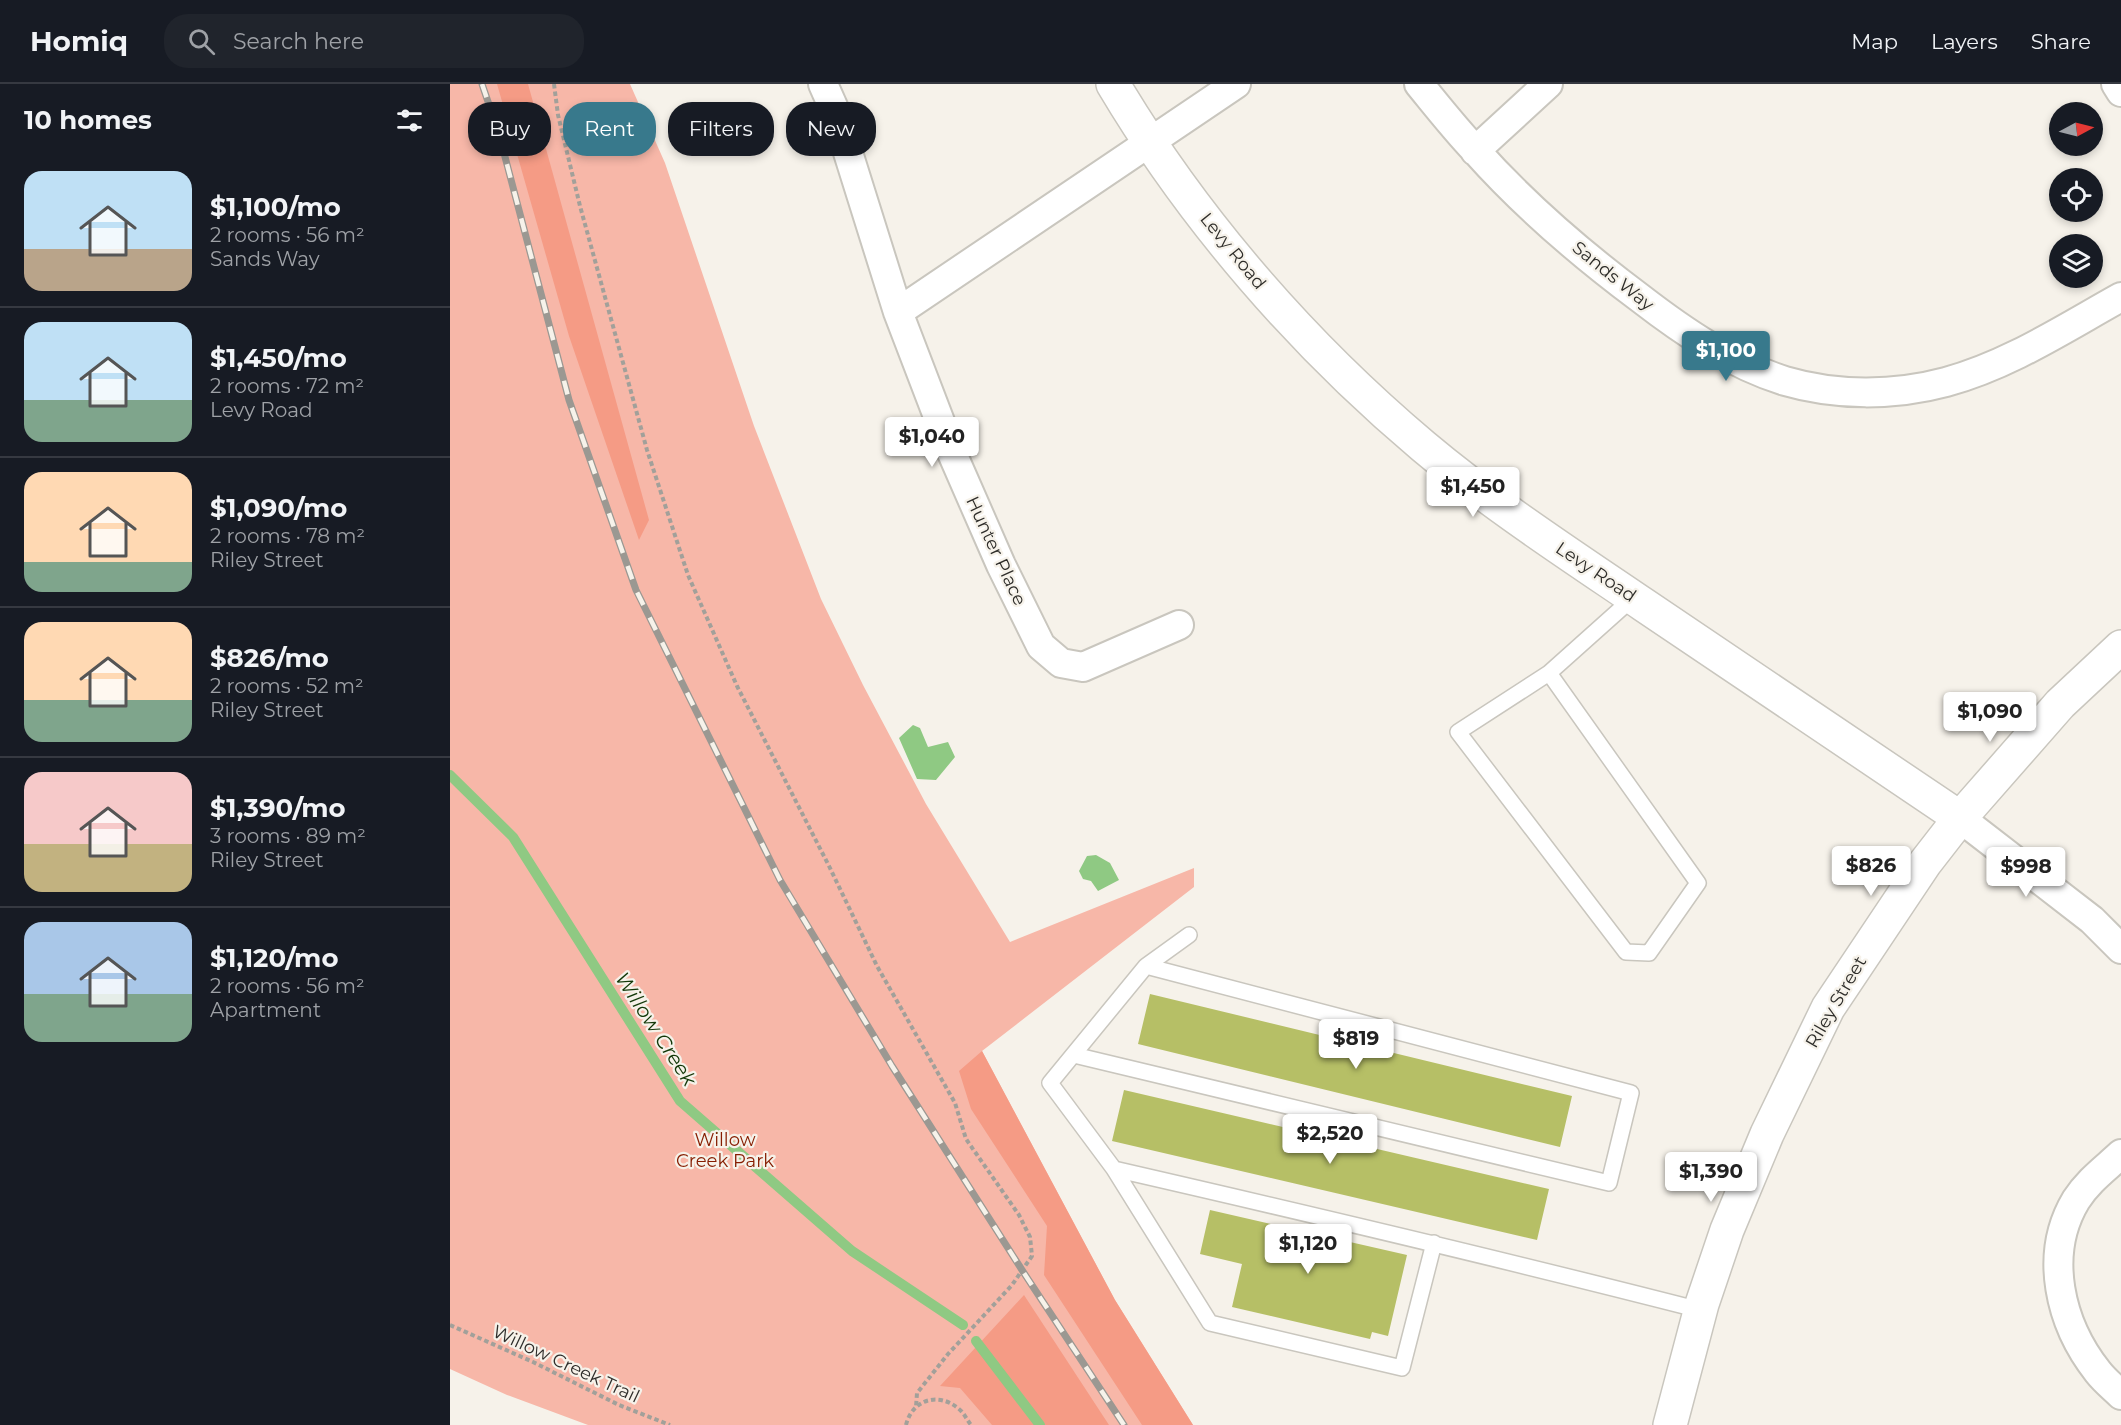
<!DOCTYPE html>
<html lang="en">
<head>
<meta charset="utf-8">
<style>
	:root { --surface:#171b24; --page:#20242c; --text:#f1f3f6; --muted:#9ea1a6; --line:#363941; --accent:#38798c }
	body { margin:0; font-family:Montserrat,sans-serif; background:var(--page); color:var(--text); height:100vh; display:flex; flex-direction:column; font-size:22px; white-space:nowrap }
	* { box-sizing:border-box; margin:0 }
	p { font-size:20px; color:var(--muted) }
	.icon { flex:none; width:33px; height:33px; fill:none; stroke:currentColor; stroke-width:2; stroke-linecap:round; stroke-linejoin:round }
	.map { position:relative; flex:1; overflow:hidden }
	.side { display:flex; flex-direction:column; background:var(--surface); width:450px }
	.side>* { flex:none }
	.banner { position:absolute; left:18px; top:18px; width:570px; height:54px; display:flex; gap:12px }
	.needle { width:39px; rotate:83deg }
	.tools { position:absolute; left:1599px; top:18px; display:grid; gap:12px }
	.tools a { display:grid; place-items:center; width:54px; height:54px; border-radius:50%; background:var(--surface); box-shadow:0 3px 9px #0003; font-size:30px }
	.price { position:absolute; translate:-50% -51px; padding:0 14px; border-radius:6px; background:#fff; color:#222; font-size:20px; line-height:39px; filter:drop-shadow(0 2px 3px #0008) }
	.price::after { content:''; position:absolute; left:50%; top:36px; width:18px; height:14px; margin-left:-9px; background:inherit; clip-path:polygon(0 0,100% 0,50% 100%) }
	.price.on { background:var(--accent); color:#fff }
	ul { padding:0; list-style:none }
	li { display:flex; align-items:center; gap:18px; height:150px; padding:0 24px }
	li+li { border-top:2px solid var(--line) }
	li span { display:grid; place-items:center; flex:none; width:168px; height:120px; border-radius:18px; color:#555 }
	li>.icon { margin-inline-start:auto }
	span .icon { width:72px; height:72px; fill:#fffc; stroke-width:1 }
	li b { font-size:26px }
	h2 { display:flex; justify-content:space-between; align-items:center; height:72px; padding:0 24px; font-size:26px }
	.chip { padding:0 21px; border-radius:24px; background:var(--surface); box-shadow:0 3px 9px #0003; font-size:21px; line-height:54px }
	.chip.on { background:var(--accent); color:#fff }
	header { display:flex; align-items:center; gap:36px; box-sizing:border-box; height:84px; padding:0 30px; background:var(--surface); border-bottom:2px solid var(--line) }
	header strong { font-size:28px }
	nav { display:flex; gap:33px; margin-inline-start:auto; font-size:21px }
	.search { width:420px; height:54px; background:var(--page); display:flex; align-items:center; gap:15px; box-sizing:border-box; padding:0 21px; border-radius:24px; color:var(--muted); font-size:22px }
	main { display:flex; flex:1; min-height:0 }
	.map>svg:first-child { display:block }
	.green { fill:#f7b7a8 }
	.forest { fill:#f59b85 }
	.water { fill:#8fc983 }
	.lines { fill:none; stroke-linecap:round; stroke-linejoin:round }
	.stream { stroke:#8fc983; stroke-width:10 }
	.building { fill:#b6bf66 }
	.service-casing { stroke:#c9c6be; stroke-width:18 }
	.minor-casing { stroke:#c9c6be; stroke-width:32 }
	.tertiary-casing { stroke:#c9c6be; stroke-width:36 }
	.secondary-casing { stroke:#c9c6be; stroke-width:36 }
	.path { stroke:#a2a09a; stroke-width:4; stroke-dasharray:4.5 3; stroke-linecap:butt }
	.service { stroke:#fff; stroke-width:15 }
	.minor { stroke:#fff; stroke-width:28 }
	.tertiary { stroke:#fff; stroke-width:33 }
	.secondary { stroke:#fff; stroke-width:33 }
	.rail-casing { stroke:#9b9892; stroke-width:7 }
	.rail { stroke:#f6f2ea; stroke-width:4.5; stroke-dasharray:14; stroke-linecap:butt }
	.labels { text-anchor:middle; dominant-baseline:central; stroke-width:4.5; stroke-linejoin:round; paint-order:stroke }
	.street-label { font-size:18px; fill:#2e2d2a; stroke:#f6f2ea }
	.park-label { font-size:18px; fill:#861d01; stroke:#f6f2ea }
	.water-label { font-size:20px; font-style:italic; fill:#123808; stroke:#f6f2ea }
</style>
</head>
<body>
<header>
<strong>Homiq</strong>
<div class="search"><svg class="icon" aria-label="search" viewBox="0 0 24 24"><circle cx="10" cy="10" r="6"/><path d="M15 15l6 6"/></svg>Search here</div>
<nav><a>Map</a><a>Layers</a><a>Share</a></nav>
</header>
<main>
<section class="side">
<h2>10 homes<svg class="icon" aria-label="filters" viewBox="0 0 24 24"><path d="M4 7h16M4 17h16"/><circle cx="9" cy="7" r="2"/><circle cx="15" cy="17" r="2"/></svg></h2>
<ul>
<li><span style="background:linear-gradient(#bfe0f5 65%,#b9a48a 0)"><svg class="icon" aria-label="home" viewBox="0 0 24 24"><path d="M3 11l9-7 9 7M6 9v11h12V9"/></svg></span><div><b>$1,100/mo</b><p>2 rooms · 56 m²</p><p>Sands Way</p></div></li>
<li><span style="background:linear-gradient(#bfe0f5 65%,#7fa58c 0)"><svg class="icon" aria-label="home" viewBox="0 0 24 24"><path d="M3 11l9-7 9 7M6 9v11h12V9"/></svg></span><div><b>$1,450/mo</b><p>2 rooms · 72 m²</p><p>Levy Road</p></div></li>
<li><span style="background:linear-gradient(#ffd9b3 75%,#7fa58c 0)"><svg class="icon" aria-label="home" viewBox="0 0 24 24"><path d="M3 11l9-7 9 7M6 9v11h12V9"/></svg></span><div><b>$1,090/mo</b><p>2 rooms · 78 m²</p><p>Riley Street</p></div></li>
<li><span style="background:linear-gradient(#ffd9b3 65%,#7fa58c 0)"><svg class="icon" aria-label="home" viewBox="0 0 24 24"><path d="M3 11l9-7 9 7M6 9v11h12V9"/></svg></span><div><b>$826/mo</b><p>2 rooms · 52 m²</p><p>Riley Street</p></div></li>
<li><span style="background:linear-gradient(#f6c9c9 60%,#c2b280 0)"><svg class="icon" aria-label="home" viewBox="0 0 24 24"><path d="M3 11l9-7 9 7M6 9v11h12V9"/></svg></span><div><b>$1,390/mo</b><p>3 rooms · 89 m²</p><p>Riley Street</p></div></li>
<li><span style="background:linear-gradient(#a9c7e8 60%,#7fa58c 0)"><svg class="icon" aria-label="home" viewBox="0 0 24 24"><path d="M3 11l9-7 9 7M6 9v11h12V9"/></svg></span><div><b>$1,120/mo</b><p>2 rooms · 56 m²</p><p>Apartment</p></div></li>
</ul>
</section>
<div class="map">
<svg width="1671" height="1341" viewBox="0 0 1671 1341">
	<rect width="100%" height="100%" fill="#f6f2ea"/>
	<!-- green -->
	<path class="green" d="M0,0H180L215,79L304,342L371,515L413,601L476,720L560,858L744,784V803L532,967L665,1216L743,1341H138L57,1311L0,1285Z"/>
	<!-- forest -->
	<path class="forest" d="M47,0H78L199,436L189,456L119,252Z
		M532,967L665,1216L743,1341H692L594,1191L597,1142L521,1025L509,987Z
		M574,1211L659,1341H542L510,1304L490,1302Z"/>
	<!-- water -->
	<path class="water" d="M463,641L470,644L478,663L498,658L505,673L486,696L467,695L449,654Z
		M646,771L660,779L669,796L648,807L641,797L633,795L629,787L637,772Z"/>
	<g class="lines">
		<!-- stream -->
		<path class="stream" d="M0,691L63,753L230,1017L402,1167L513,1241
			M526,1257L590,1341"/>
	</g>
	<!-- building -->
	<path class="building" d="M700,910L1122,1012L1110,1063L688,960Z
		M674,1006L1099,1105L1087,1156L662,1057Z
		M760,1126L957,1171L938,1252L922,1248L920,1255L782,1223L792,1180L750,1170Z"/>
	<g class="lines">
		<defs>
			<path id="service" d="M1099,589L1008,648L1176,868L1199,869L1248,799L1099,589L1184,513
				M696,882L739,851
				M624,971L1159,1099L1181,1009L696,882L600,999L664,1085
				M984,1159L952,1284L760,1239L664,1085C860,1130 1055,1176 1250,1226"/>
			<path id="minor" d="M373,0L385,27L448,228L502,369L551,481L591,562L611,579L633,583L729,541
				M969,0C987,22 1005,45 1025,66C1074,121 1131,170 1190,214C1234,248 1281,280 1335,297C1386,312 1444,312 1496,298C1559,281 1615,244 1671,213
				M1666,0L1671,8
				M1025,67L1098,0
				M448,228L786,0
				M1510,734L1642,836L1671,865
				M1671,1070C1655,1085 1639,1096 1626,1116C1593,1171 1610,1240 1648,1288C1655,1297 1664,1304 1671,1311"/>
			<path id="tertiary" d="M663,0C744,136 852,260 973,362C1042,420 1119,470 1194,521C1300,592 1405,663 1510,734"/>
			<path id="secondary" d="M1220,1341L1252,1220L1277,1146L1317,1050L1378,924L1475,779L1510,734L1610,620L1671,563"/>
		</defs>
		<!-- service casing -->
		<use href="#service" class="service-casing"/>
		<!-- minor casing -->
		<use href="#minor" class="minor-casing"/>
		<!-- tertiary casing -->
		<use href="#tertiary" class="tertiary-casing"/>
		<!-- secondary casing -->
		<use href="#secondary" class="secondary-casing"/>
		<!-- path -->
		<path class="path" d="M104,0L108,31L130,122L197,366L238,491L287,602L379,782L427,882L505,1019L516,1055L569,1131L580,1153L582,1172L562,1201L498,1270L467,1309L466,1323
			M0,1241L83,1278L169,1321L220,1341
			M456,1341C462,1316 488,1307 509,1325C514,1329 517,1336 521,1341"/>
		<!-- service -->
		<use href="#service" class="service"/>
		<!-- minor -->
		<use href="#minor" class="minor"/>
		<!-- tertiary -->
		<use href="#tertiary" class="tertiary"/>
		<!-- secondary -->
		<use href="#secondary" class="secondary"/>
		<defs>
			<path id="rail" d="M32,0L49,50L119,316L186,506L330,796L442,982L572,1186L674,1341"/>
		</defs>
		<!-- rail casing -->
		<use href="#rail" class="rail-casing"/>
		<!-- rail -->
		<use href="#rail" class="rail"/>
	</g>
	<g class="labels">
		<!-- street labels -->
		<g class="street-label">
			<text transform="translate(783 167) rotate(51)">Levy Road</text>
			<text transform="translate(1163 192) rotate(39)">Sands Way</text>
			<text transform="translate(546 467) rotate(65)">Hunter Place</text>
			<text transform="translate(1146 488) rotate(34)">Levy Road</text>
			<text transform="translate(1386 918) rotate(-60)">Riley Street</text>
			<text transform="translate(116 1280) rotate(25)">Willow Creek Trail</text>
		</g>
		<!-- park labels -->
		<g class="park-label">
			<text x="275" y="1056">Willow<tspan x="275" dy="21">Creek Park</tspan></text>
		</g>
		<!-- water labels -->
		<g class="water-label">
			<text transform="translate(206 945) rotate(57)">Willow Creek</text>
		</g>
	</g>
</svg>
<div class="tools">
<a><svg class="needle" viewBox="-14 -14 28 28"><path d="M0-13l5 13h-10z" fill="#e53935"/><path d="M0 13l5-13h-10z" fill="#9ea1a6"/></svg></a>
<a><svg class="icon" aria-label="locate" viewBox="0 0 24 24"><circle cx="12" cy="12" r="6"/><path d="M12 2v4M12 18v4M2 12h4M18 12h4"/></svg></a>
<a><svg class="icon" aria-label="layers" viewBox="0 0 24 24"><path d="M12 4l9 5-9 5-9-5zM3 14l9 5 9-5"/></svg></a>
</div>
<b class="price on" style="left:1276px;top:298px">$1,100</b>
<b class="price" style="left:482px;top:384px">$1,040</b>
<b class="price" style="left:1023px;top:434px">$1,450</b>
<b class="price" style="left:1540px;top:659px">$1,090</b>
<b class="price" style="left:1421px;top:813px">$826</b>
<b class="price" style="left:1576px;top:814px">$998</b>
<b class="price" style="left:906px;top:986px">$819</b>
<b class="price" style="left:880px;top:1081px">$2,520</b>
<b class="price" style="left:1261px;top:1119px">$1,390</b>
<b class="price" style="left:858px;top:1191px">$1,120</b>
<div class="banner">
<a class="chip">Buy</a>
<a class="chip on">Rent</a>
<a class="chip">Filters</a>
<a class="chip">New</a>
</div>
</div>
</main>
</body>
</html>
